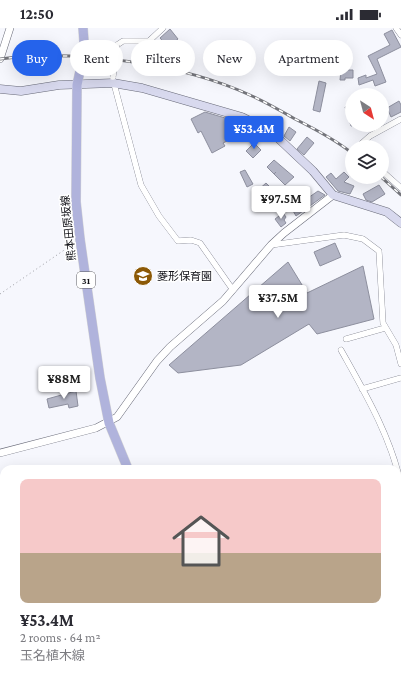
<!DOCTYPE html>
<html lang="en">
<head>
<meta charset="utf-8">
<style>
	:root { --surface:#fff; --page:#f2f2f3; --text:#2b2b33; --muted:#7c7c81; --accent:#2563eb }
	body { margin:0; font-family:"Crimson Pro","Noto Sans JP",serif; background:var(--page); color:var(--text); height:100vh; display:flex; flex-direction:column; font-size:15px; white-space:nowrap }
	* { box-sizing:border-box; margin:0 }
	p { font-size:13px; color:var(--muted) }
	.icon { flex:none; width:22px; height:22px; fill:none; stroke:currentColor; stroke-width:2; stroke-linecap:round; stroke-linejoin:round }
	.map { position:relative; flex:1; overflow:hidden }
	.drawer { position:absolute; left:0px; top:437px; width:401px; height:220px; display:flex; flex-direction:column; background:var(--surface); border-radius:12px 12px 0 0; box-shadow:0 4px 16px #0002 }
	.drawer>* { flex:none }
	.top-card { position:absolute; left:12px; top:12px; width:377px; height:36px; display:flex; gap:8px }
	.needle { width:26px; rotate:144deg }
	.buttons { position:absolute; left:345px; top:60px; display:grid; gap:8px }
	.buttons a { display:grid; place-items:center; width:44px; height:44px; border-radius:50%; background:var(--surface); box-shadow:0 4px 16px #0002; font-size:20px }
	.price { position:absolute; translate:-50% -34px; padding:0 9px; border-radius:4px; background:#fff; color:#222; font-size:13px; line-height:26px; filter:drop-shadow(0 1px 2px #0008) }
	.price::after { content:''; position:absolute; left:50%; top:24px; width:12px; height:9px; margin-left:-6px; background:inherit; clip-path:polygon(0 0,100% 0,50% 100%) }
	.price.current { background:var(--accent); color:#fff }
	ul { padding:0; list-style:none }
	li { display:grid; align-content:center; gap:8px; height:212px; padding:0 20px }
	li span { display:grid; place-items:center; height:124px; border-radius:8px; color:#555 }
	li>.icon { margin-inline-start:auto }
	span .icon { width:72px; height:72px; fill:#fffc; stroke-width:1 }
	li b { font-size:17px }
	.chip { padding:0 14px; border-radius:18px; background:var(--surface); box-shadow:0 4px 16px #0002; font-size:14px; line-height:36px }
	.chip.current { background:var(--accent); color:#fff }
	.status { display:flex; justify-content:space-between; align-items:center; height:28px; padding:0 20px; background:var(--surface); direction:ltr }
	.status svg { height:11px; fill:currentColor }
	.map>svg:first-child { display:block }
	.building { fill:#b3b5c5; stroke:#8d8f9e }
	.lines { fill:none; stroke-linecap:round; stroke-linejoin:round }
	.minor-casing { stroke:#686a78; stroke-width:6 }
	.tertiary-casing { stroke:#686a78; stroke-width:8 }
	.secondary-casing { stroke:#686a78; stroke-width:9 }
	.primary-casing { stroke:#d4d4d5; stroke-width:10 }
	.path { stroke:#9b9ca2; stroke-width:1; stroke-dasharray:1 3; stroke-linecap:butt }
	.minor { stroke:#fff; stroke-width:5.5 }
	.tertiary { stroke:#fff; stroke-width:7 }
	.secondary { stroke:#d8d9ee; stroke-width:8 }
	.primary { stroke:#b0b3dc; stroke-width:9 }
	.rail-casing { stroke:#74757b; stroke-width:3 }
	.rail { stroke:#fff; stroke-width:1.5; stroke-dasharray:4.5; stroke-linecap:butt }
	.minor-bridge-casing { stroke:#686a78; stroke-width:6; stroke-linecap:butt }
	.primary-bridge-casing { stroke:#d4d4d5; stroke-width:10; stroke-linecap:butt }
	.minor-bridge { stroke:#fff; stroke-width:5.5 }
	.primary-bridge { stroke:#b0b3dc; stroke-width:9 }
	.labels { text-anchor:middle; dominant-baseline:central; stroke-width:3; stroke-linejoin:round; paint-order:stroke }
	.shield { fill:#fff; stroke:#58585c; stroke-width:1 }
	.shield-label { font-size:10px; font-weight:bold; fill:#101016 }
	.street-label { font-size:11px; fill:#101016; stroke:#fff }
	.poi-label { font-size:11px; fill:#101016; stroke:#fff; text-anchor:start }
</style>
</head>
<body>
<div class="status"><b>12:50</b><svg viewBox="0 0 49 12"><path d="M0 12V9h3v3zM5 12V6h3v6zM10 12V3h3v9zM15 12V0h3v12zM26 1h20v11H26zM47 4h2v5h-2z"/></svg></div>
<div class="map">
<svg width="401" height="657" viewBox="0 0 401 657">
	<rect width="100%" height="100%" fill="#f6f7fd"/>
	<!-- building -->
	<path class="building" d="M170,1L178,11L168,19L160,10Z
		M392,2L401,19L377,31L386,54L375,58L373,52L359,57L358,50L366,47V50L377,46L368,28L390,17L384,6Z
		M341,42H353V50H345V52H340Z
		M319,53L326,55L320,84L313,82Z
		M399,73L401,77V84L391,89L387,80Z
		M352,77V98H351L345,79Z
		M205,84L232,92L239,107L223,115L225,118L212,125L201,103L198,105L191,91Z
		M289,99L296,104L290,113L284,108Z
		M307,109L314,115L304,127L297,121Z
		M254,115L261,122L253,130L246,123Z
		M274,132L294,149L285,157L274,146L276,144L274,146L267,139Z
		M245,142L253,156L247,159L240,144Z
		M344,144L349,149L344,154L354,158L350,166L338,163L326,149L331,145L336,151Z
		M266,155L275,164L266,172L257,163Z
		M379,157L385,166L372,174L366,172L363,166Z
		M318,163L325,167L296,188L292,181Z
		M283,185L286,189L284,192L286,195L281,199L275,191Z
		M335,215L341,229L320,238L314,224Z
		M288,234L307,265L363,238L374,291L317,306L309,296L241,337L178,345L169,337Z
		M76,363L78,378L69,380L68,376L49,380L47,371Z"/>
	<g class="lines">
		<defs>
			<path id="minor" d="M396,0L401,7
				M117,17L123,13H149L163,0
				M113,52L141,157L159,188L178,213L191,212L200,215L233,262
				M361,119V116L370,108L401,91
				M382,143L401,160
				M271,217L344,207L363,211L379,223L383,295L396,317L401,336
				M346,311L385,300
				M341,322C365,365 390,407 401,456
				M362,361L401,350
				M0,613L4,611
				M145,653L147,657
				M63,657L64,653
				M398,657H401"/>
			<path id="tertiary" d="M0,31L10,0
				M0,425L96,400L117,389L157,333L170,319L223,273L271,217L284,205L333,167"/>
			<path id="secondary" d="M0,61L21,63L59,57L113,55L142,60L242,89L270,103L278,110L313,143L333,167L387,184L401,195"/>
			<path id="primary" d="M83,0L84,14
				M80,43L77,57L76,174L80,211L100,350L109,395L128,441
				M237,653L239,657"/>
		</defs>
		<!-- minor casing -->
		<use href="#minor" class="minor-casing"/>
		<!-- tertiary casing -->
		<use href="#tertiary" class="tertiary-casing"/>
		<!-- secondary casing -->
		<use href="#secondary" class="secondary-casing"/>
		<!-- primary casing -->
		<use href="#primary" class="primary-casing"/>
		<!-- path -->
		<path class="path" d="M0,266L73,216"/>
		<!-- minor -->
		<use href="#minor" class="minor"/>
		<!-- tertiary -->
		<use href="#tertiary" class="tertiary"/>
		<!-- secondary -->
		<use href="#secondary" class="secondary"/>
		<!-- primary -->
		<use href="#primary" class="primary"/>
		<defs>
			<path id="rail" d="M0,31C76,21 182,35 252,68C267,75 281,83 295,91C315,101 334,111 352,125
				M381,149L401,167"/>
		</defs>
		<!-- rail casing -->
		<use href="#rail" class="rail-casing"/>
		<!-- rail -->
		<use href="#rail" class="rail"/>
		<defs>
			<path id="minor-bridge" d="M113,49L117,17"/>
			<path id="primary-bridge" d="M80,43L84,14"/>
		</defs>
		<!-- minor-bridge casing -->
		<use href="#minor-bridge" class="minor-bridge-casing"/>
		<!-- primary-bridge casing -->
		<use href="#primary-bridge" class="primary-bridge-casing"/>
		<!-- minor-bridge -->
		<use href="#minor-bridge" class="minor-bridge"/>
		<!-- primary-bridge -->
		<use href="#primary-bridge" class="primary-bridge"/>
	</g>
	<!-- icons -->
	<defs>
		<symbol id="school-disc" viewBox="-11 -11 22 22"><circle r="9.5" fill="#8c5906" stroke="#fff"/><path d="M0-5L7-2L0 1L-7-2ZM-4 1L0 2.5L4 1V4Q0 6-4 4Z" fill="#fff"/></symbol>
	</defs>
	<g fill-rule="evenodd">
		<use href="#school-disc" x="132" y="237" width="22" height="22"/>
	</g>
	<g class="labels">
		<!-- shield labels -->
		<rect class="shield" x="77" y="244" width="18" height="16" rx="3"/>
		<g class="shield-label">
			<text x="86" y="252">31</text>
		</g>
		<!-- street labels -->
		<g class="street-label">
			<text transform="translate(68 200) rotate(-96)">熊本田原坂線</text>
		</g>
		<!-- poi labels -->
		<g class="poi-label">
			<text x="157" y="248">菱形保育園</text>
		</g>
	</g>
</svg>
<div class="buttons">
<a><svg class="needle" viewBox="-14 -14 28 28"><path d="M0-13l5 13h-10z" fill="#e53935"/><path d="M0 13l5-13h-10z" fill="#7c7c81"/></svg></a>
<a><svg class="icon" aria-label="layers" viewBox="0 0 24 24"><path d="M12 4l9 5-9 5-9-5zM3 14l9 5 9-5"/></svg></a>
</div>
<b class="price current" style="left:254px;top:122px">¥53.4M</b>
<b class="price" style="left:281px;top:192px">¥97.5M</b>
<b class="price" style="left:278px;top:291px">¥37.5M</b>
<b class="price" style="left:64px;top:372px">¥88M</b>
<div class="top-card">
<a class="chip current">Buy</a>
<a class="chip">Rent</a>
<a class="chip">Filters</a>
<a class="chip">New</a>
<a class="chip">Apartment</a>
</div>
<section class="drawer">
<ul>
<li><span style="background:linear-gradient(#f6c9c9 60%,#b9a48a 0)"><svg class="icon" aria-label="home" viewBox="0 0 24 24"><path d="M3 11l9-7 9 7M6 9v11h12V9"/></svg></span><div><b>¥53.4M</b><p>2 rooms · 64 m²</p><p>玉名植木線</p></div></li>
</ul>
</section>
</div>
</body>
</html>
